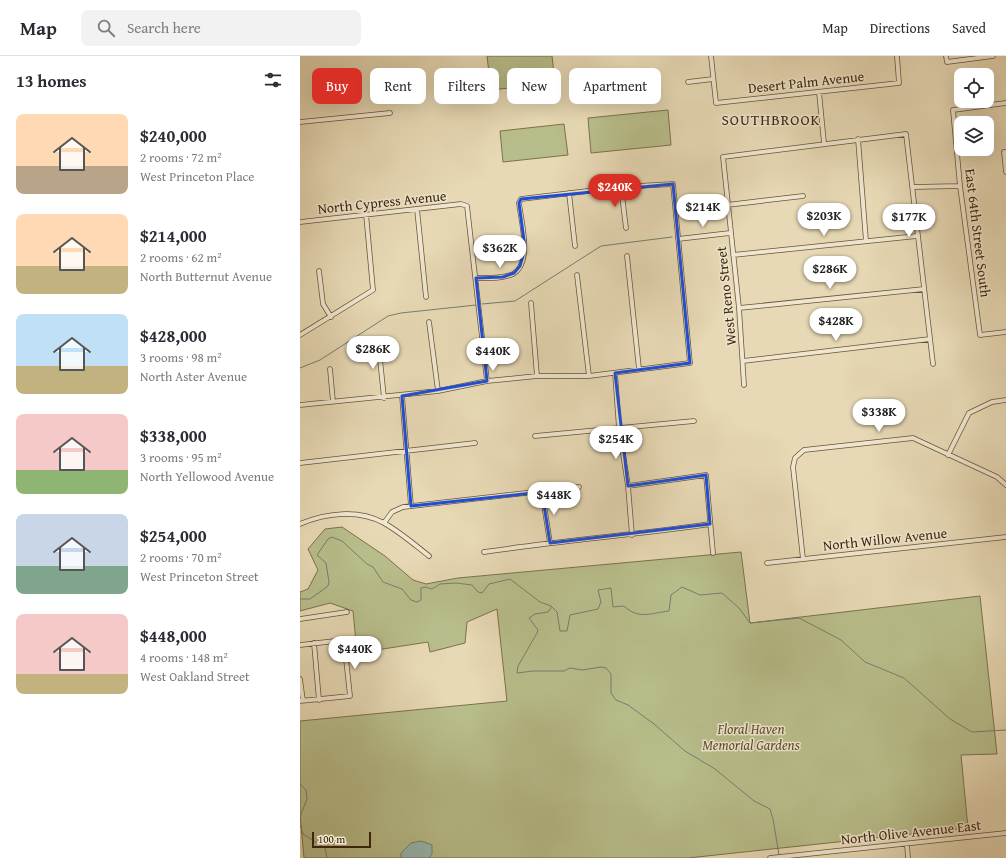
<!DOCTYPE html>
<html lang="en">
<head>
<meta charset="utf-8">
<style>
	:root { --surface:#fff; --page:#f2f2f3; --text:#2b2b33; --muted:#7c7c81; --line:#e1e1e2; --accent:#d93025 }
	body { margin:0; font-family:"Gentium Book Plus",serif; background:var(--page); color:var(--text); height:100vh; display:flex; flex-direction:column; font-size:15px; white-space:nowrap }
	* { box-sizing:border-box; margin:0 }
	p { font-size:13px; color:var(--muted) }
	.icon { flex:none; width:22px; height:22px; fill:none; stroke:currentColor; stroke-width:2; stroke-linecap:round; stroke-linejoin:round }
	.map { position:relative; flex:1; overflow:hidden }
	.drawer { display:flex; flex-direction:column; background:var(--surface); width:300px }
	.drawer>* { flex:none }
	.banner { position:absolute; left:12px; top:12px; width:380px; height:36px; display:flex; gap:8px }
	.fabs { position:absolute; left:654px; top:12px; display:grid; gap:8px }
	.fabs a { display:grid; place-items:center; width:40px; height:40px; border-radius:8px; background:var(--surface); box-shadow:0 4px 16px #0002; font-size:20px }
	.scale { position:absolute; left:12px; bottom:10px; width:59px; box-sizing:border-box; padding-left:4px; border:2px solid #3e270d; border-top:0; font-size:11px; line-height:14px; white-space:nowrap; color:#3e270d; -webkit-text-stroke:3px #efe6cf; paint-order:stroke }
	.price { position:absolute; translate:-50% -34px; padding:0 9px; border-radius:14px; background:#fff; color:#222; font-size:13px; line-height:26px; filter:drop-shadow(0 1px 2px #0008) }
	.price::after { content:''; position:absolute; left:50%; top:24px; width:12px; height:9px; margin-left:-6px; background:inherit; clip-path:polygon(0 0,100% 0,50% 100%) }
	.price.on { background:var(--accent); color:#fff }
	ul { padding:0; list-style:none }
	li { display:flex; align-items:center; gap:12px; height:100px; padding:0 16px }
	li span { display:grid; place-items:center; flex:none; width:112px; height:80px; border-radius:8px; color:#555 }
	li>.icon { margin-inline-start:auto }
	span .icon { width:48px; height:48px; fill:#fffc; stroke-width:1 }
	li b { font-size:17px }
	h2 { display:flex; justify-content:space-between; align-items:center; height:48px; padding:0 16px; font-size:17px }
	.pill { padding:0 14px; border-radius:8px; background:var(--surface); box-shadow:0 4px 16px #0002; font-size:14px; line-height:36px }
	.pill.on { background:var(--accent); color:#fff }
	header { display:flex; align-items:center; gap:24px; box-sizing:border-box; height:56px; padding:0 20px; background:var(--surface); border-bottom:1px solid var(--line) }
	header strong { font-size:19px }
	nav { display:flex; gap:22px; margin-inline-start:auto; font-size:14px }
	.search { width:280px; height:36px; background:var(--page); display:flex; align-items:center; gap:10px; box-sizing:border-box; padding:0 14px; border-radius:8px; color:var(--muted); font-size:15px }
	main { display:flex; flex:1; min-height:0 }
	.map>svg:first-child { display:block }
	.green { fill:#b8be8b; stroke:#7b724c }
	.water { fill:#98b9b4; stroke:#747f71 }
	.lines { fill:none; stroke-linecap:round; stroke-linejoin:round }
	.stream { stroke:#747f71; stroke-width:1 }
	.minor-casing { stroke:#685437; stroke-width:5.5 }
	.minor { stroke:#efe6cf; stroke-width:4 }
	.marked { fill:none; stroke:#1d4ed8; stroke-width:3; stroke-linejoin:round }
	.labels { text-anchor:middle; dominant-baseline:central; stroke-width:3; stroke-linejoin:round; paint-order:stroke }
	.street-label { font-size:14px; fill:#3e270d; stroke:#efe6cf }
	.park-label { font-size:14px; font-style:italic; fill:#5c4d2c; stroke:#efe6cf }
	.neighbourhood-label { font-size:15px; letter-spacing:1px; fill:#3e270d; stroke:#efe6cf }
</style>
</head>
<body>
<header>
<strong>Map</strong>
<div class="search"><svg class="icon" aria-label="search" viewBox="0 0 24 24"><circle cx="10" cy="10" r="6"/><path d="M15 15l6 6"/></svg>Search here</div>
<nav><a>Map</a><a>Directions</a><a>Saved</a></nav>
</header>
<main>
<section class="drawer">
<h2>13 homes<svg class="icon" aria-label="filters" viewBox="0 0 24 24"><path d="M4 7h16M4 17h16"/><circle cx="9" cy="7" r="2"/><circle cx="15" cy="17" r="2"/></svg></h2>
<ul>
<li><span style="background:linear-gradient(#ffd9b3 65%,#b9a48a 0)"><svg class="icon" aria-label="home" viewBox="0 0 24 24"><path d="M3 11l9-7 9 7M6 9v11h12V9"/></svg></span><div><b>$240,000</b><p>2 rooms · 72 m²</p><p>West Princeton Place</p></div></li>
<li><span style="background:linear-gradient(#ffd9b3 65%,#c2b280 0)"><svg class="icon" aria-label="home" viewBox="0 0 24 24"><path d="M3 11l9-7 9 7M6 9v11h12V9"/></svg></span><div><b>$214,000</b><p>2 rooms · 62 m²</p><p>North Butternut Avenue</p></div></li>
<li><span style="background:linear-gradient(#bfe0f5 65%,#c2b280 0)"><svg class="icon" aria-label="home" viewBox="0 0 24 24"><path d="M3 11l9-7 9 7M6 9v11h12V9"/></svg></span><div><b>$428,000</b><p>3 rooms · 98 m²</p><p>North Aster Avenue</p></div></li>
<li><span style="background:linear-gradient(#f6c9c9 70%,#8fb573 0)"><svg class="icon" aria-label="home" viewBox="0 0 24 24"><path d="M3 11l9-7 9 7M6 9v11h12V9"/></svg></span><div><b>$338,000</b><p>3 rooms · 95 m²</p><p>North Yellowood Avenue</p></div></li>
<li><span style="background:linear-gradient(#c9d6e8 65%,#7fa58c 0)"><svg class="icon" aria-label="home" viewBox="0 0 24 24"><path d="M3 11l9-7 9 7M6 9v11h12V9"/></svg></span><div><b>$254,000</b><p>2 rooms · 70 m²</p><p>West Princeton Street</p></div></li>
<li><span style="background:linear-gradient(#f6c9c9 75%,#c2b280 0)"><svg class="icon" aria-label="home" viewBox="0 0 24 24"><path d="M3 11l9-7 9 7M6 9v11h12V9"/></svg></span><div><b>$448,000</b><p>4 rooms · 148 m²</p><p>West Oakland Street</p></div></li>
</ul>
</section>
<div class="map">
<svg width="706" height="802" viewBox="0 0 706 802">
	<rect width="100%" height="100%" fill="#e7d9b5"/>
	<filter id="stains"><feTurbulence type="fractalNoise" baseFrequency=".005" numOctaves="4"/><feColorMatrix values="0 0 0 0 .2 0 0 0 0 .09 0 0 0 0 .02 0 0 0 .5 -.17"/></filter>
	<radialGradient id="worn" r=".72"><stop offset=".6" stop-color="#630" stop-opacity="0"/><stop offset="1" stop-color="#630" stop-opacity=".3"/></radialGradient>
	<!-- green -->
	<path class="green" d="M187,0H252L255,27L191,34Z
		M368,54L371,89L291,97L288,62Z
		M264,68L268,99L203,106L200,75Z
		M42,471L85,500L113,524L126,528L158,522L441,496L450,567L680,540L697,698L661,699L668,772L388,802H4L0,758V665L207,645L197,553L167,566L165,587L130,596L128,586L57,597L53,555L30,547L0,555V536L8,533L18,514L8,493L25,473Z"/>
	<!-- water -->
	<path class="water" d="M121,785L132,789V798L129,802H101V797L111,787Z"/>
	<g class="lines">
		<!-- stream -->
		<path class="stream" d="M182,248L215,245L301,190L372,181
			M0,312L20,304L88,260L101,257L176,249
			M0,543H10L28,530L29,526L26,507L17,499L28,483L32,481L42,485L67,508L73,511L83,526L102,533L111,544L117,546L121,544V532L125,531L132,533L140,528L156,527L172,529L178,536L182,537L189,528L210,523L240,546L251,550V552L248,556L235,558L229,562L238,574L237,577L218,610L217,617L233,615H264L270,612L282,614L301,611L306,612L311,618V637L316,644L328,649L354,668L385,695L415,713L454,745L470,753L473,763L479,799
			M252,551L257,556L260,575H267L270,559L298,553L301,546L298,534L311,532L313,551L324,550C339,564 351,557 369,555L371,539L382,531L400,539L422,537L439,552L450,567L499,562L541,584L565,606L604,622L650,663L672,676L706,674
			M0,728L6,734L7,743L0,761
			M0,769L3,778L25,792L27,802"/>
		<defs>
			<path id="minor" d="M411,0L416,47L599,27L597,0
				M646,0L647,6L693,0
				M388,26L413,23
				M519,36L524,87
				M706,47L653,54L660,130L680,279L706,276
				M0,66L90,57
				M558,83L566,185
				M706,96H704L706,116
				M321,131L326,172
				M613,131L660,130
				M269,137L275,190
				M427,149L503,140
				M117,153L126,241
				M0,166L161,148L167,150L187,325
				M378,183L430,177
				M433,199L617,180
				M327,200L339,313
				M19,215L23,248L31,261
				M277,219L289,320
				M231,247L237,320
				M439,252L624,233
				M129,266L138,335
				M0,279L73,234L66,158
				M78,284L84,342
				M443,305L630,283
				M30,313L33,346
				M315,317L319,372L328,430L332,479
				M444,329L439,252L423,101L606,78L633,308
				M102,340L111,450
				M0,349L138,335L187,325L237,320H289L390,307L373,128L321,131L221,143L219,147C221,165 233,207 213,218C202,223 188,222 176,222
				M235,380L394,365
				M648,399L669,357L692,346L706,344
				M0,407L175,387
				M328,430L406,419L413,497
				M242,436L250,487
				M84,467L92,456L103,451L279,431
				M0,468C26,457 58,453 84,467C100,476 115,489 129,500
				M184,496C259,485 334,479 410,468
				M503,503L493,411L495,402L504,394L613,382L697,421L706,429
				M467,507L706,481
				M0,563L47,556
				M14,587L19,644
				M0,589L44,584L50,640L0,645
				M0,623L3,645
				M607,788L608,802
				M470,802L706,777"/>
		</defs>
		<!-- minor casing -->
		<use href="#minor" class="minor-casing"/>
		<!-- minor -->
		<use href="#minor" class="minor"/>
	</g>
	<!-- marked area -->
	<path class="marked" d="M373,128L390,307L315,317L328,430L406,419L410,468L250,487L242,436L111,450L102,340L187,325L176,222L203,221L214,217L220,210L225,192L219,147L221,143Z"/>
	<g class="labels">
		<!-- street labels -->
		<g class="street-label">
			<text transform="translate(506 26) rotate(-6)">Desert Palm Avenue</text>
			<text transform="translate(82 146) rotate(-6)">North Cypress Avenue</text>
			<text transform="translate(678 177) rotate(83)">East 64th Street South</text>
			<text transform="translate(426 240) rotate(-96)">West Reno Street</text>
			<text transform="translate(585 483) rotate(-6)">North Willow Avenue</text>
			<text transform="translate(611 776) rotate(-6)">North Olive Avenue East</text>
		</g>
		<!-- park labels -->
		<g class="park-label">
			<text x="451" y="673">Floral Haven<tspan x="451" dy="16">Memorial Gardens</tspan></text>
		</g>
		<!-- neighbourhood labels -->
		<g class="neighbourhood-label">
			<text x="471" y="63">SOUTHBROOK</text>
		</g>
	</g>
	<rect width="100%" height="100%" filter="url(#stains)"/>
	<rect width="100%" height="100%" fill="url(#worn)"/>
</svg>
<div class="fabs">
<a><svg class="icon" aria-label="locate" viewBox="0 0 24 24"><circle cx="12" cy="12" r="6"/><path d="M12 2v4M12 18v4M2 12h4M18 12h4"/></svg></a>
<a><svg class="icon" aria-label="layers" viewBox="0 0 24 24"><path d="M12 4l9 5-9 5-9-5zM3 14l9 5 9-5"/></svg></a>
</div>
<div class="scale">100 m</div>
<b class="price on" style="left:315px;top:152px">$240K</b>
<b class="price" style="left:403px;top:172px">$214K</b>
<b class="price" style="left:524px;top:181px">$203K</b>
<b class="price" style="left:609px;top:182px">$177K</b>
<b class="price" style="left:200px;top:213px">$362K</b>
<b class="price" style="left:530px;top:234px">$286K</b>
<b class="price" style="left:536px;top:286px">$428K</b>
<b class="price" style="left:73px;top:314px">$286K</b>
<b class="price" style="left:193px;top:316px">$440K</b>
<b class="price" style="left:579px;top:377px">$338K</b>
<b class="price" style="left:316px;top:404px">$254K</b>
<b class="price" style="left:254px;top:460px">$448K</b>
<b class="price" style="left:55px;top:614px">$440K</b>
<div class="banner">
<a class="pill on">Buy</a>
<a class="pill">Rent</a>
<a class="pill">Filters</a>
<a class="pill">New</a>
<a class="pill">Apartment</a>
</div>
</div>
</main>
</body>
</html>
